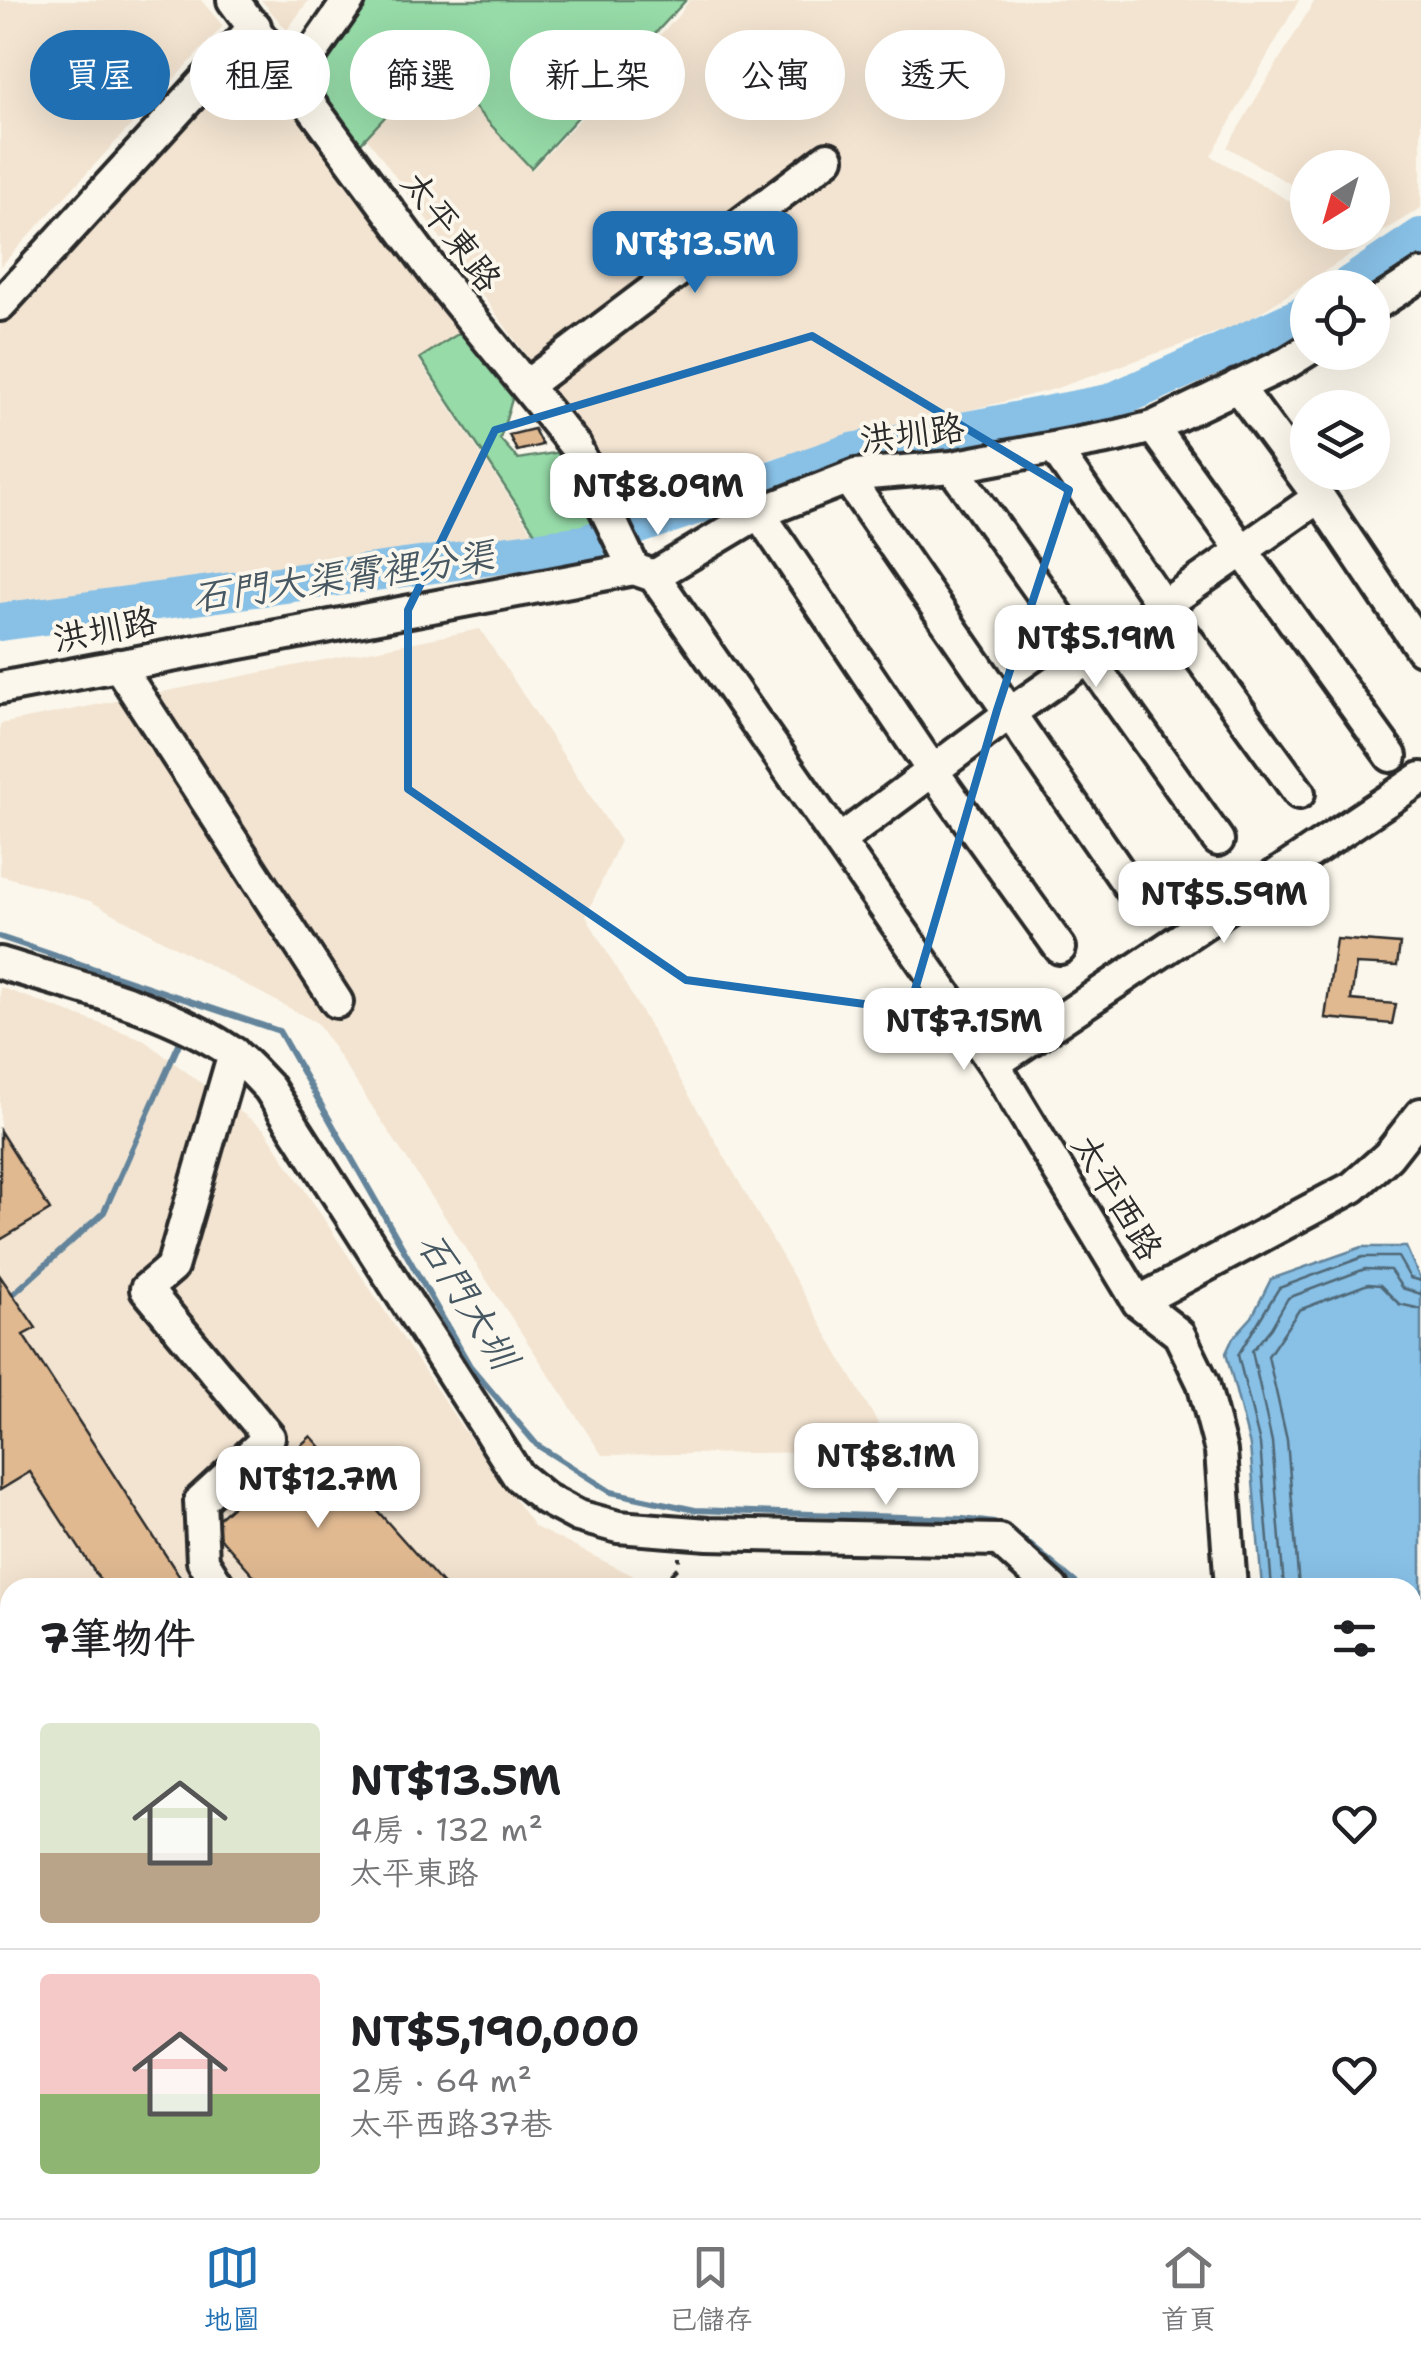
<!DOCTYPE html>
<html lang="zh-TW">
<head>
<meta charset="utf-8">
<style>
	:root { --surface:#fff; --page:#f2f2f2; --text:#202124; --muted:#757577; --line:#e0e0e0; --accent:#1f6fb2 }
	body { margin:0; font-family:"Shantell Sans","LXGW WenKai TC",sans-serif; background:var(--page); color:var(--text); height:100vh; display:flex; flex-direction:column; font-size:38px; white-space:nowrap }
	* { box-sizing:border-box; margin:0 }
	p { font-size:32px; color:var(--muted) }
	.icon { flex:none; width:55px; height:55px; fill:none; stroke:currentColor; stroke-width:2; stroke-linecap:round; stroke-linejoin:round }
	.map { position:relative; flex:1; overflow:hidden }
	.side { position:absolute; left:0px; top:1578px; width:1422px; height:642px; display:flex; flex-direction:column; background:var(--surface); border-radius:30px 30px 0 0; box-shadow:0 10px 40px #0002 }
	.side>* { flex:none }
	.banner { position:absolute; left:30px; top:30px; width:1362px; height:90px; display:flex; gap:20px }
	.needle { width:65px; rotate:217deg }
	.fabs { position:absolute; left:1290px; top:150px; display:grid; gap:20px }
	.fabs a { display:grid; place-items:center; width:100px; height:100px; border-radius:50%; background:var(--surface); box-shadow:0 10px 40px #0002; font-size:50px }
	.price { position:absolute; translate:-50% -85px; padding:0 22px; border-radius:20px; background:#fff; color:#222; font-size:32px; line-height:65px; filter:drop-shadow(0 2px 5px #0008) }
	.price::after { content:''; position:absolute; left:50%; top:60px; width:30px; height:22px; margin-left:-15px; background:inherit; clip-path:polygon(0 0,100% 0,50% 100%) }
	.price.active { background:var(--accent); color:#fff }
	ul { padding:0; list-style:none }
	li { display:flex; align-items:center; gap:30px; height:250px; padding:0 40px }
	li+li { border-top:2px solid var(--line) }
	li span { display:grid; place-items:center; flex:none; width:280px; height:200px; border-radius:10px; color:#555 }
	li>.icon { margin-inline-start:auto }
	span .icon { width:120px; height:120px; fill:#fffc; stroke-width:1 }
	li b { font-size:42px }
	h2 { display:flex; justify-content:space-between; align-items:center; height:120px; padding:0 40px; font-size:42px }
	.tag { padding:0 35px; border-radius:45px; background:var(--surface); box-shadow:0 10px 40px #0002; font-size:35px; line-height:90px }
	.tag.active { background:var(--accent); color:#fff }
	.menu { display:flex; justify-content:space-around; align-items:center; height:140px; border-top:2px solid var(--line); background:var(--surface); font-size:28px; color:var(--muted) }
	.menu a { display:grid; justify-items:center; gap:5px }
	.menu .active { color:var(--accent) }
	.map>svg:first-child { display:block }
	.built { fill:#f3e4d1 }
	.green { fill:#96dba8; stroke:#60836a; stroke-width:2.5 }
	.water { fill:#88c0e6; stroke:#63849b; stroke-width:2.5 }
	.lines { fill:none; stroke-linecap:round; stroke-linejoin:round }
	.shore { stroke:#506776; stroke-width:2.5 }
	.stream { stroke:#63849b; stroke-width:6 }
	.river { stroke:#88c0e6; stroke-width:38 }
	.building { fill:#e0b991; stroke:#2b2b2b; stroke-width:2.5 }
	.minor-casing { stroke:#2b2b2b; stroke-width:38 }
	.path { stroke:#2b2b2b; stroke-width:4; stroke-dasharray:10 8; stroke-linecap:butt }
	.minor { stroke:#fbf7ec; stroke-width:30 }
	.marked { fill:none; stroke:#1f6fb2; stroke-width:8; stroke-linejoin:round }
	.labels { text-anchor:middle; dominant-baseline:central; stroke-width:8; stroke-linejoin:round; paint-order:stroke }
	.street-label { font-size:35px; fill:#2b2b2b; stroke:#fbf7ec }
	.water-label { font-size:38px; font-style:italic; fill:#475863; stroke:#fbf7ec }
</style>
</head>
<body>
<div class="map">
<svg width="1421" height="2218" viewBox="0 0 1421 2218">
	<rect width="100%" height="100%" fill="#fbf7ec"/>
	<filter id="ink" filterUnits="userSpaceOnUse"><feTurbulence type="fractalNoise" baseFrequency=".01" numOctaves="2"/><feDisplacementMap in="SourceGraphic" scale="20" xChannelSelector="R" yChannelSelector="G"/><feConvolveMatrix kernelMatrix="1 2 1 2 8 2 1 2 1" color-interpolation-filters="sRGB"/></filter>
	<g filter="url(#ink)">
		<!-- built -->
		<path class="built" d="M0,0H201L223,26L0,267Z
			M261,0H309L287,30Z
			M689,0H1299L1211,156L1307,211L1308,232L1347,233L1367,244L1244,323L1051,390L628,494L367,138L433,66L532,170L680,14Z
			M1315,0H1421V208L1377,235L1372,232V168H1308L1307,194L1227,147Z
			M258,44L467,327L418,359L540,544L0,610V319Z
			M480,629L620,841L586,916L894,1451L602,1455L317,1023L90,901L0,875V724Z
			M0,987L142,1039L265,1130L461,1426L535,1527L634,1576L623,1588H10V1680L0,1688Z
			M1413,1942L1421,1949V2218H909L926,2210H1412Z"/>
		<!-- green -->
		<path class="green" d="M353,0H686L531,168L434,64L357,147L301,76Z
			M472,325L516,386L500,439L518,459L560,452L611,529L583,538L542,543L420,358Z"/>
		<!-- water -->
		<path class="water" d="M1362,1247H1406L1421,1281V1739L1413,1740L1412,1588L1262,1587L1250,1446L1226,1353L1233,1338L1252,1317L1271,1279Z"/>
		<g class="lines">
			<!-- shore -->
			<path class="shore" d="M1272,1588L1260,1444L1238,1355L1279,1288L1363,1257H1398L1410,1278L1421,1281
				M1284,1588L1272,1442L1252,1351L1271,1328L1288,1298L1365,1269L1390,1270L1402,1288L1421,1294
				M1299,1588L1287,1440L1268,1356L1299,1310L1368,1284L1380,1285L1399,1304L1421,1309"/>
			<!-- stream -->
			<path class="stream" d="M0,937L279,1031L470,1366L537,1445L611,1492L695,1510L963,1519L994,1523L1017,1534L1082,1588
				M0,1306L104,1212L182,1037
				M1412,1885L1421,1891"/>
			<!-- river -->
			<path class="river" d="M1345,288L1421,237
				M0,622L584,544L852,452L1109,403L1308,313"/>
		</g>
		<!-- building -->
		<path class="building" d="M534,429L542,445L517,451L509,435Z
			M1336,939L1400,944L1397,966L1356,964L1351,1000L1396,1004L1392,1024L1325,1018Z
			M0,1131L50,1210L0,1240Z
			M0,1276L36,1328L23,1335L187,1588H105L30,1472L0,1490Z
			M311,1436L446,1588H265L210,1526Z"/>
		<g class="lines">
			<defs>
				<path id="minor" d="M233,0L439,279L575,446L634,569
					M294,79L349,0
					M0,305L255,26
					M1372,307L1421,275
					M526,386L828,158
					M1237,386L1319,497L1421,649
					M1153,427L1391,756
					M1056,450L1163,606L1299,793
					M952,467L1218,840
					M848,479L1136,896
					M759,513L932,770L1060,948
					M654,576L994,1064L1138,1302L1179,1334L1203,1383L1221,1451L1231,1588
					M118,665L337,1002
					M0,688L634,569L654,576L759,513L856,475L952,467L1117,436L1153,427L1287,363L1308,350
					M840,840L1010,713L1319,497
					M0,963C77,987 163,1006 230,1051C244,1060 257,1076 269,1088L518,1476L546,1499L578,1516L618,1527L708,1534L999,1540L1052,1588
					M994,1064L1421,778
					M1138,1302L1353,1187L1388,1156L1421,1114
					M220,1588L203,1561L200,1501L269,1437L146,1289L172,1267L234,1053
					M0,1711L10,1707
					M0,1836L10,1859
					M1412,1856L1421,1863
					M1412,1914L1421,1922
					M0,2013L10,2009
					M295,2218L309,2210"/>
			</defs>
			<!-- minor casing -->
			<use href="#minor" class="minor-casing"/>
			<!-- path -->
			<path class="path" d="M658,1588L679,1566V1557
				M615,2210L628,2218
				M865,2218L891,2210"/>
			<!-- minor -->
			<use href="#minor" class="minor"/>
		</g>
	</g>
	<!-- marked area -->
	<path class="marked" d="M812,336L1069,490L997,710L909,1010L686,980L408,789V610L495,430Z"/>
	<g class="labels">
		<!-- street labels -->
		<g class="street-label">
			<text transform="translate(452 231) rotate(53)">太平東路</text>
			<text transform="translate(912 433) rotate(-7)">洪圳路</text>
			<text transform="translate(105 629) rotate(-11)">洪圳路</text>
			<text transform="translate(1118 1197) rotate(59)">太平西路</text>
		</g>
		<!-- water labels -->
		<g class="water-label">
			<text transform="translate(343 576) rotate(-8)">石門大渠霄裡分渠</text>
			<text transform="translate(468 1300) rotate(58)">石門大圳</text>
		</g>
	</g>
</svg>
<div class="fabs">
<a><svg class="needle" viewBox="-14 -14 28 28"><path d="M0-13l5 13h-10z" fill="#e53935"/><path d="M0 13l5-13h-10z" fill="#757577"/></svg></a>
<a><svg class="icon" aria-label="locate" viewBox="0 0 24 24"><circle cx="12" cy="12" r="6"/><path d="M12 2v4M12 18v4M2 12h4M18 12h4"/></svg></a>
<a><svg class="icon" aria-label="layers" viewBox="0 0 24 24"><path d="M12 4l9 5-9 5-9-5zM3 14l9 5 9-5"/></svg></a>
</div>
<b class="price active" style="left:695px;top:296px">NT$13.5M</b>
<b class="price" style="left:658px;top:538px">NT$8.09M</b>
<b class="price" style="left:1096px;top:690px">NT$5.19M</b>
<b class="price" style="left:1224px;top:946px">NT$5.59M</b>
<b class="price" style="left:964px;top:1073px">NT$7.15M</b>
<b class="price" style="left:886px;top:1508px">NT$8.1M</b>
<b class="price" style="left:318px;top:1531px">NT$12.7M</b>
<div class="banner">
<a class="tag active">買屋</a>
<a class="tag">租屋</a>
<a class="tag">篩選</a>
<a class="tag">新上架</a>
<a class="tag">公寓</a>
<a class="tag">透天</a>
</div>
<section class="side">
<h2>7筆物件<svg class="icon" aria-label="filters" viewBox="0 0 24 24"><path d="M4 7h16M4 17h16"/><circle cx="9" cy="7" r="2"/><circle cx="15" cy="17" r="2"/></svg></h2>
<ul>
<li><span style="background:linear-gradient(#dfe7d0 65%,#b9a48a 0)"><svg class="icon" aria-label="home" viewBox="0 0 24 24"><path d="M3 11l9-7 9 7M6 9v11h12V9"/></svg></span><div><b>NT$13.5M</b><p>4房 · 132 m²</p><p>太平東路</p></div><svg class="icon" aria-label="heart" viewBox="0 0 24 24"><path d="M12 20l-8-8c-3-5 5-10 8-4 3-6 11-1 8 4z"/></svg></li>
<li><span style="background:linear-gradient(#f6c9c9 60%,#8fb573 0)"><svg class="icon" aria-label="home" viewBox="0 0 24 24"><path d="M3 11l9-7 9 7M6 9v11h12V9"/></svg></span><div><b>NT$5,190,000</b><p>2房 · 64 m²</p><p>太平西路37巷</p></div><svg class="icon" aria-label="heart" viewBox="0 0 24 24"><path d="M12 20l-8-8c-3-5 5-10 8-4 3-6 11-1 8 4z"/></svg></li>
</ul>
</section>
</div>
<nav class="menu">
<a class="active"><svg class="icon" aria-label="map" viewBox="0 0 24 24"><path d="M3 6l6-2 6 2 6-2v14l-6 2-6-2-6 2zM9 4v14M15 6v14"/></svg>地圖</a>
<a><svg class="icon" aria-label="saved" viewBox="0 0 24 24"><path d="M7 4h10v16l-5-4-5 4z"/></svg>已儲存</a>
<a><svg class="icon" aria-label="home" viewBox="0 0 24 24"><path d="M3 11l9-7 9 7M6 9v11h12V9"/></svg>首頁</a>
</nav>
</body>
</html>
